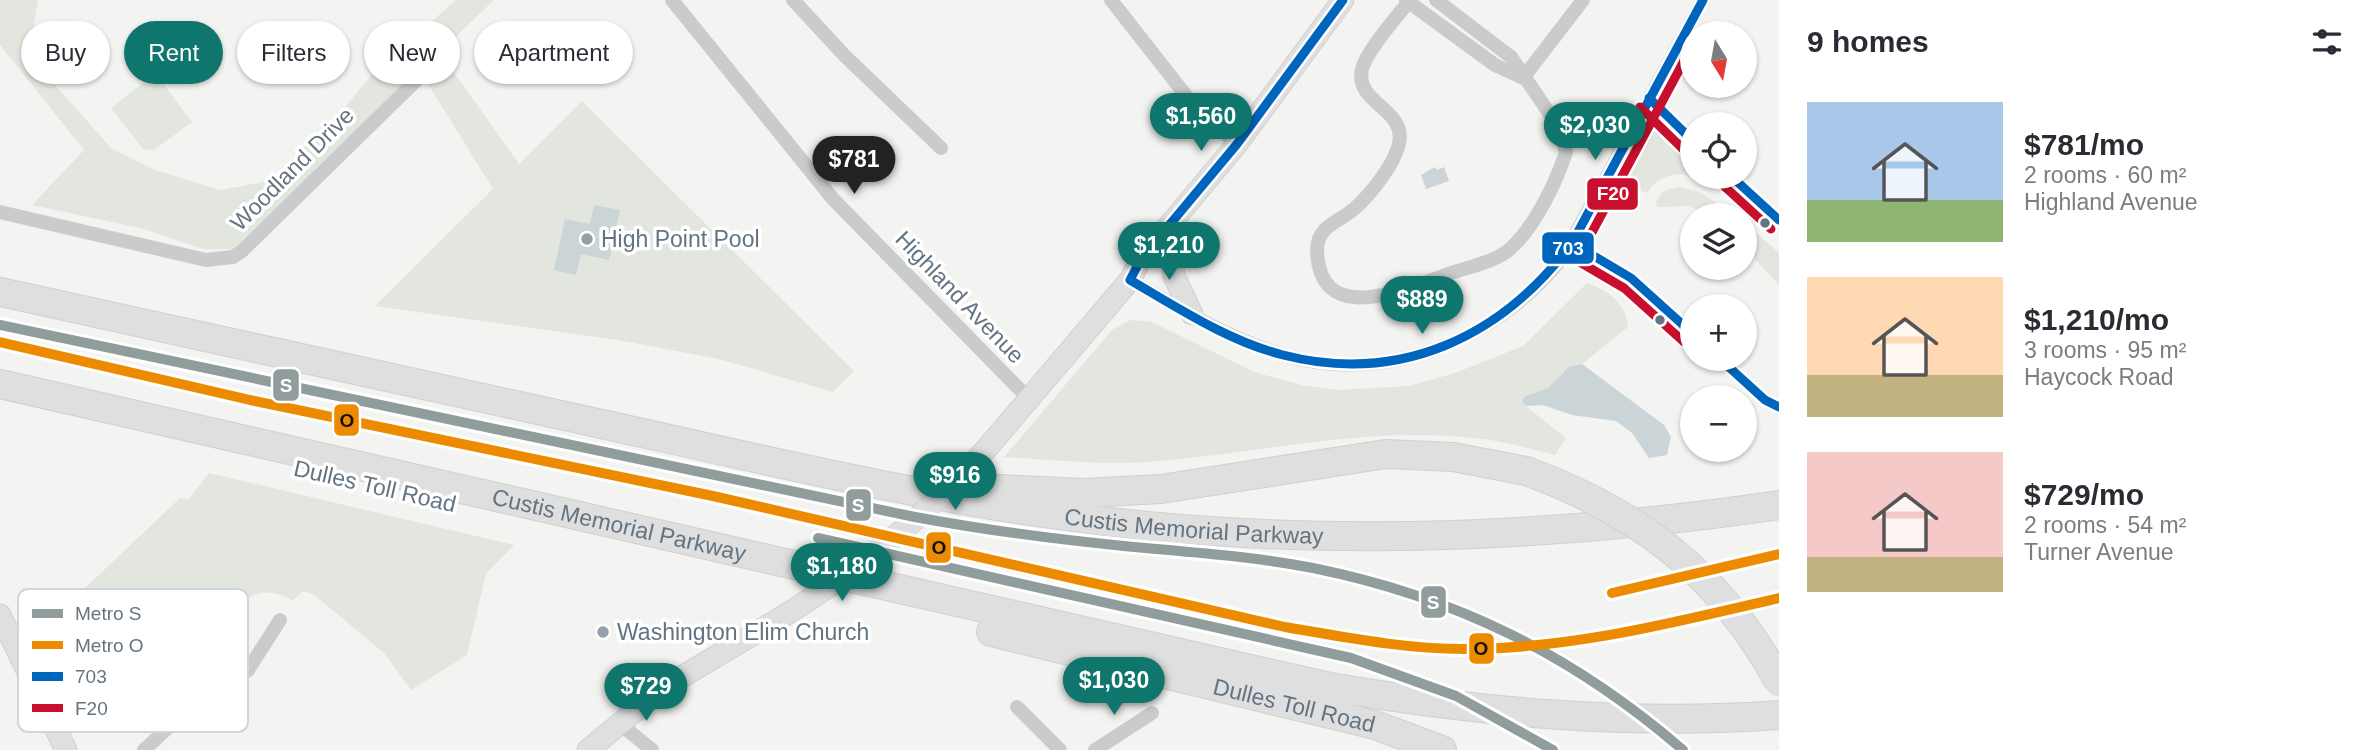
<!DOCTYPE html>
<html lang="en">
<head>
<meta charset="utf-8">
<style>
	:root { --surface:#fff; --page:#f2f2f3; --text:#2b2b33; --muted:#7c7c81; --accent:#0f766e }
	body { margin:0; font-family:Helvetica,sans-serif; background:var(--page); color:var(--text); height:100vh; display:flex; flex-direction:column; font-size:26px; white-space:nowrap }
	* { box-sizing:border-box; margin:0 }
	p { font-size:23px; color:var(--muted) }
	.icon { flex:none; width:38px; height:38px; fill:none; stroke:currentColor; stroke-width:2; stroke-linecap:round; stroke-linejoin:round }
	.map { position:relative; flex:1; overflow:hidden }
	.panel { display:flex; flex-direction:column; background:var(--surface); width:595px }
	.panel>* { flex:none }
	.guide { position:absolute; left:21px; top:21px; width:665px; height:63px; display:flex; gap:14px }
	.needle { width:46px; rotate:169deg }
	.controls { position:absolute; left:1680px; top:21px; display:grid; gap:14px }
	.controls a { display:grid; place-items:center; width:77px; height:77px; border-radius:50%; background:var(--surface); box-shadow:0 2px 5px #0004; font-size:35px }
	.price { position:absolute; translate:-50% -60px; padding:0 16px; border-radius:24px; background:var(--accent); color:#fff; font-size:23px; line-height:46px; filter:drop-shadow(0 2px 4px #0008) }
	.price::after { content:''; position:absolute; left:50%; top:42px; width:21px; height:16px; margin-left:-10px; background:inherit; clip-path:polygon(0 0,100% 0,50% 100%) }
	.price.on { background:#222; color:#fff }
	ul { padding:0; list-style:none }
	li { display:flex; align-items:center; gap:21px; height:175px; padding:0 28px }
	li span { display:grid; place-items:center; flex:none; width:196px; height:140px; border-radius:0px; color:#555 }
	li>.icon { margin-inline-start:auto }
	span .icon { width:84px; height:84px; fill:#fffc; stroke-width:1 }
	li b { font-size:30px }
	h2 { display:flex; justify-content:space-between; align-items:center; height:84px; padding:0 28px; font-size:30px }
	.tag { padding:0 24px; border-radius:32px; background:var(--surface); box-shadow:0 2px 5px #0004; font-size:24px; line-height:63px }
	.tag.on { background:var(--accent); color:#fff }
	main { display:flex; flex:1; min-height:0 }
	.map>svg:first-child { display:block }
	.green { fill:#e2e6df }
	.water { fill:#cbd4d6 }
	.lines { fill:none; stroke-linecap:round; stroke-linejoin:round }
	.secondary-casing { stroke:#d0d1d2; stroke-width:23 }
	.highway-casing { stroke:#cfd0d0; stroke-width:30 }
	.street { stroke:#cacccc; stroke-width:14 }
	.secondary { stroke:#dfdfe0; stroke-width:21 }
	.highway { stroke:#dfdfe0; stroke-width:28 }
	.secondary-bridge-casing { stroke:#d0d1d2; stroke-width:23; stroke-linecap:butt }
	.highway-bridge-casing { stroke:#cfd0d0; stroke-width:30; stroke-linecap:butt }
	.secondary-bridge { stroke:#dfdfe0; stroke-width:21 }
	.highway-bridge { stroke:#dfdfe0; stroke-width:28 }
	.bus-1-casing { stroke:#fff; stroke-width:14 }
	.bus-2-casing { stroke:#fff; stroke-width:14 }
	.bus-1 { stroke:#0065bd; stroke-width:9 }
	.bus-2 { stroke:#c8102e; stroke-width:9 }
	.metro-1-casing { stroke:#fff; stroke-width:16 }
	.metro-2-casing { stroke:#fff; stroke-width:16 }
	.metro-1 { stroke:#919d9d; stroke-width:10 }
	.metro-2 { stroke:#ed8b00; stroke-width:10 }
	.bus-dot { fill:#637482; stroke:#fff; stroke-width:2.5 }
	.poi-dot { fill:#95a0a9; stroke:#fff; stroke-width:2.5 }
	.labels { text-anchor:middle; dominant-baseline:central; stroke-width:7; stroke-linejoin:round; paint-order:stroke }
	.street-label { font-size:23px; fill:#637482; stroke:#fff }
	.poi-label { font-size:23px; fill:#637482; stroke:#fff; text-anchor:start }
	.key { fill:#fff; stroke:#d0d5da; stroke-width:2 }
	.key-label { font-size:19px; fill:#637482 }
	.line-badge { stroke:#fff; stroke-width:2.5 }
	.badge-label { font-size:19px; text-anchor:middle; font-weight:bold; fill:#fff }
	.pale-badge-label { font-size:19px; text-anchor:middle; font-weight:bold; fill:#111 }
</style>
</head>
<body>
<main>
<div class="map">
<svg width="1779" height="750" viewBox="0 0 1779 750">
	<rect width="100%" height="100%" fill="#f3f3f1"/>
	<!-- green -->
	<path class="green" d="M0,0H38L32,38L56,86L111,148L155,170L220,190L269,181L337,117L374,72L456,0H494L233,249H203L144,229L32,205L84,150L0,45Z
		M448,64L519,164L582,101L854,371L833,392L719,359L618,340L375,306L493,189L428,84Z
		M155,73L192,122L154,150L143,149L111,108Z
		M1659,122L1692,155V176C1674,171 1657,177 1647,193L1641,191L1628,174L1631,163L1655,123Z
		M1678,187L1700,192L1735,215H1707L1689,206L1657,207L1656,202L1663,191Z
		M1745,223L1779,253V285L1745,249Z
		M1587,283C1609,291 1626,303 1628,327L1582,364L1564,371L1552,385L1526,406L1566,438L1555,455C1531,449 1507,442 1482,439C1373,425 1267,452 1159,461C1108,466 1055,460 1004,457L1112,330L1130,320L1152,322L1254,372L1302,385L1337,390L1409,386L1455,373L1523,346Z
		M209,473L514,545L486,574L467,655L411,690L384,653L313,594L303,591L292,601C269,585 243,592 234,619L83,590L180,498L189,499Z"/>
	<!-- water -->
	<path class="water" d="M1435,167L1437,170L1444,167L1449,181L1426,189L1421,175Z
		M594,205L620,210L609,260L581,254L576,275L554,270L565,219L590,224Z
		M1582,364L1664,425L1671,437L1667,455L1649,458L1632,433L1616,421L1572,415L1543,405L1526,406L1522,401L1524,397L1548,388L1569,367Z"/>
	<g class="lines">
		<defs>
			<path id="secondary" d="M1169,227L1174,276L1192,314
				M988,447L1130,280L1141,259L1237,144L1343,0
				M0,615L66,750
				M588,750L663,688L769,625"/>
			<g id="highway">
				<path id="s1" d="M0,292C210,338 419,384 629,430C812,471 995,514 1182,529C1382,545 1581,534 1779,505"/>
				<path id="s2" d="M0,384L1330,687C1478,712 1628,726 1779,715"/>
				<path d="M1000,489L1084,493L1161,489L1386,454L1453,457L1526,471"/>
				<path id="s3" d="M991,632L1375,725L1442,750"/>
			</g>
		</defs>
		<!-- secondary casing -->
		<use href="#secondary" class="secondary-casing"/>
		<!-- highway casing -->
		<use href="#highway" class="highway-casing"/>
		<!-- street -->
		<path class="street" d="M672,0L833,199L1029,399
			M793,0L845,56L941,148
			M1111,0L1191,102L1237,144
			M1406,0L1495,65L1523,78
			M1410,0C1397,17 1367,50 1362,69C1354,104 1407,108 1399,144C1394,165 1370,195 1354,209C1339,222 1317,226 1317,250C1319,329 1406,289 1448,274C1468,267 1496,262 1511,248C1535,226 1556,183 1566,152L1560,129L1511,57L1436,0
			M1523,78L1583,0
			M0,212L206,260L233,257L242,251L434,63
			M1130,280C1178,308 1229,339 1283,355C1388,385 1497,340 1563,257L1703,0
			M1017,707L1060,750
			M619,723L652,750
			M144,750L189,708L248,670L280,620
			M1095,750L1152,713"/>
		<!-- secondary -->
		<use href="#secondary" class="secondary"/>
		<!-- highway -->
		<use href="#highway" class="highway"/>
		<defs>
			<path id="secondary-bridge" d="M769,625C851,576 925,518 988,447"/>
			<path id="highway-bridge" d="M1526,471C1639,512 1722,576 1779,682"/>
		</defs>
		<!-- secondary-bridge casing -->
		<use href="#secondary-bridge" class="secondary-bridge-casing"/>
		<!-- highway-bridge casing -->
		<use href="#highway-bridge" class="highway-bridge-casing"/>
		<!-- secondary-bridge -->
		<use href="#secondary-bridge" class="secondary-bridge"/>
		<!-- highway-bridge -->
		<use href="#highway-bridge" class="highway-bridge"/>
		<defs>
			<path id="bus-1" d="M1343,0L1237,144L1141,259L1130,280C1178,308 1228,341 1283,355C1400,385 1502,337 1572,243L1703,0
				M1649,98L1692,140
				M1732,177L1779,220
				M1572,243L1631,278L1692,333
				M1720,359L1765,400L1779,407"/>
			<path id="bus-2" d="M1640,107L1683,149
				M1724,186L1771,229
				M1583,249L1692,46
				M1566,254L1624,288L1684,342"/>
		</defs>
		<!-- bus-1 casing -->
		<use href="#bus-1" class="bus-1-casing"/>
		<!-- bus-2 casing -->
		<use href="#bus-2" class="bus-2-casing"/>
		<!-- bus-1 -->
		<use href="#bus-1" class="bus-1"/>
		<!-- bus-2 -->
		<use href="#bus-2" class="bus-2"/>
		<defs>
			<path id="metro-1" d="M0,325L915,517C984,530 1054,539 1124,546C1187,552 1251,556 1313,568C1456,597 1573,655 1683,750
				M818,538L1351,658L1456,696L1553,750"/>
			<path id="metro-2" d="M0,342L250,400L713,496L1285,627C1344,637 1404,649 1464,649C1571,649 1676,622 1779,598
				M1612,593L1779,554"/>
		</defs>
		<!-- metro-1 casing -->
		<use href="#metro-1" class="metro-1-casing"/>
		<!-- metro-2 casing -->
		<use href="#metro-2" class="metro-2-casing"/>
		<!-- metro-1 -->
		<use href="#metro-1" class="metro-1"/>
		<!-- metro-2 -->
		<use href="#metro-2" class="metro-2"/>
	</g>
	<!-- markers -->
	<g class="bus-dot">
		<circle cx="1765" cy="223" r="6"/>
		<circle cx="1660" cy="320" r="6"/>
	</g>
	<g class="poi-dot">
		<circle cx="587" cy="239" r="7"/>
		<circle cx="603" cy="632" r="7"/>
	</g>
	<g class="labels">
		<!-- street labels -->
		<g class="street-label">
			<text transform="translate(292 169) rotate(-45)">Woodland Drive</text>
			<text transform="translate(960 297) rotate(46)">Highland Avenue</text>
			<text transform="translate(375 486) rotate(13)">Dulles Toll Road</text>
			<text stroke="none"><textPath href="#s1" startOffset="1218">Custis Memorial Parkway</textPath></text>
			<text stroke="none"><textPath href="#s2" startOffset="635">Custis Memorial Parkway</textPath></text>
			<text stroke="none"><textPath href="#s3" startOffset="312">Dulles Toll Road</textPath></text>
		</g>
		<!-- poi labels -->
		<g class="poi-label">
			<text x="601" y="239">High Point Pool</text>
			<text x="617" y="632">Washington Elim Church</text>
		</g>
	</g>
	<!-- legend -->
	<rect x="18" y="589" width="230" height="143" rx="10" class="key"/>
	<rect x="32" y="609" width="31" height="9" fill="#919d9d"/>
	<rect x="32" y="641" width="31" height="8" fill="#ed8b00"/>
	<rect x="32" y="672" width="31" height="9" fill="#0065bd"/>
	<rect x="32" y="704" width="31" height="8" fill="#c8102e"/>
	<g class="key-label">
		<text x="75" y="620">Metro S</text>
		<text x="75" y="652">Metro O</text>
		<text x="75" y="683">703</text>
		<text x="75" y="715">F20</text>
	</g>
	<g class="line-badge">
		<rect x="1586" y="177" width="53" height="34" rx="7" fill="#c8102e"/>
		<rect x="1541" y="231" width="54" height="34" rx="7" fill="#0065bd"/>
		<rect x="272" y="368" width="28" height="34" rx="7" fill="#919d9d"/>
		<rect x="333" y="403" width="27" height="34" rx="7" fill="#ed8b00"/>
		<rect x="845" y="488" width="27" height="34" rx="7" fill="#919d9d"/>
		<rect x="925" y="531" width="27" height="33" rx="7" fill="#ed8b00"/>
		<rect x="1420" y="585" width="27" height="34" rx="7" fill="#919d9d"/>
		<rect x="1468" y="632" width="27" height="33" rx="7" fill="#ed8b00"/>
	</g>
	<g class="badge-label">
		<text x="1613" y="200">F20</text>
		<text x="1568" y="255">703</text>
		<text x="286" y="392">S</text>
		<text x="858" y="512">S</text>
		<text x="1433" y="609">S</text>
	</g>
	<g class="pale-badge-label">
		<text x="347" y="427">O</text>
		<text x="939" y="554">O</text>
		<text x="1481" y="655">O</text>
	</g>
</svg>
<div class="controls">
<a><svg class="needle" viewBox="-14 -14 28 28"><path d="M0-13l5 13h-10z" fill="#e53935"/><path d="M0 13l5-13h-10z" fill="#7c7c81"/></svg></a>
<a><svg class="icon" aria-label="locate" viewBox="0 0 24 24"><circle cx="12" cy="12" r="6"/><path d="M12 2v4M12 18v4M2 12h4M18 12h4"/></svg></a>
<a><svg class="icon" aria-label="layers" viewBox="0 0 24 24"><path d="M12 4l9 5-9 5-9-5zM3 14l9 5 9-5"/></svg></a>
<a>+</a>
<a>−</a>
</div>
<b class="price" style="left:1201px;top:153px">$1,560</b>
<b class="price" style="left:1595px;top:162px">$2,030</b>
<b class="price on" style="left:854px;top:196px">$781</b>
<b class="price" style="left:1169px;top:282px">$1,210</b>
<b class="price" style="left:1422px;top:336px">$889</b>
<b class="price" style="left:955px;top:512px">$916</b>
<b class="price" style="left:842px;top:603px">$1,180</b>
<b class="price" style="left:1114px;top:717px">$1,030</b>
<b class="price" style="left:646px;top:723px">$729</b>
<div class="guide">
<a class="tag">Buy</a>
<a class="tag on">Rent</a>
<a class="tag">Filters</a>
<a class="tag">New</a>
<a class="tag">Apartment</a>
</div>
</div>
<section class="panel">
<h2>9 homes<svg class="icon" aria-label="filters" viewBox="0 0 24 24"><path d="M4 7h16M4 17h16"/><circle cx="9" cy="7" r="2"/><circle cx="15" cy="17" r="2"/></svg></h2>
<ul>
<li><span style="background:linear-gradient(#a9c7e8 70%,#8fb573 0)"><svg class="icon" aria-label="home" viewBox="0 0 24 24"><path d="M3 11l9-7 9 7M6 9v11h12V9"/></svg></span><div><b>$781/mo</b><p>2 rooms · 60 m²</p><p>Highland Avenue</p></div></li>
<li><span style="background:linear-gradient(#ffd9b3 70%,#c2b280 0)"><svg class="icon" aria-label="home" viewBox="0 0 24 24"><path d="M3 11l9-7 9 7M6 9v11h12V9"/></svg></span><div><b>$1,210/mo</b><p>3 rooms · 95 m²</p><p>Haycock Road</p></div></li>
<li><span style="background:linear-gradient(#f6c9c9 75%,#c2b280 0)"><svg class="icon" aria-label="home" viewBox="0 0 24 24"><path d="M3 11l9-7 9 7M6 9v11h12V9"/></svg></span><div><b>$729/mo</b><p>2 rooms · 54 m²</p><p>Turner Avenue</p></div></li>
</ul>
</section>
</main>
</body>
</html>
